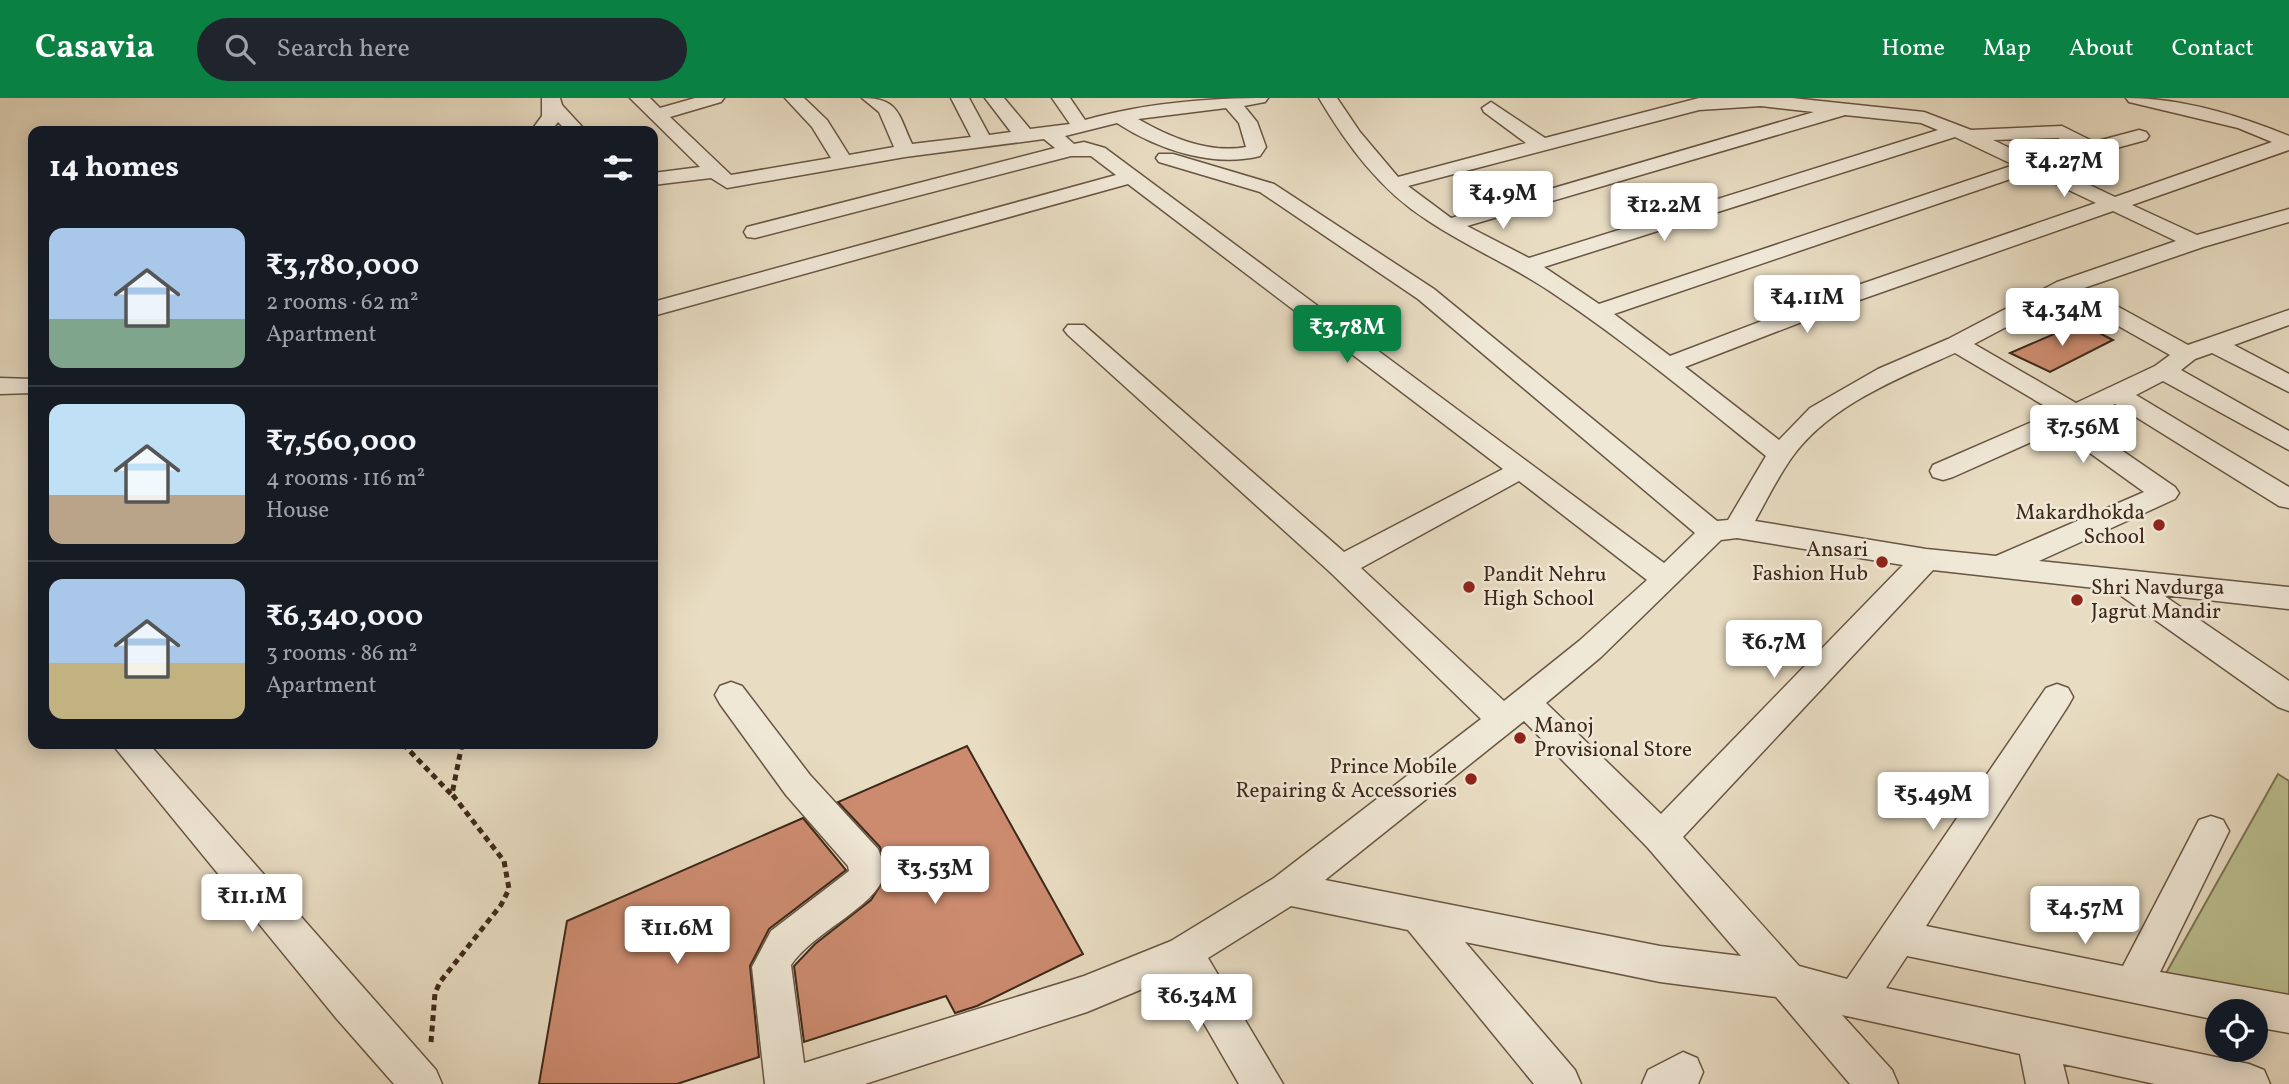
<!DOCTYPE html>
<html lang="en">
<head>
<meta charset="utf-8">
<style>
	:root { --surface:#171b24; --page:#20242c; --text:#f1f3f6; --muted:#9ea1a6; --line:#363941; --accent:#0b8043 }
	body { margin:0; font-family:Vollkorn,serif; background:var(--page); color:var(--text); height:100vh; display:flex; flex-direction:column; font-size:26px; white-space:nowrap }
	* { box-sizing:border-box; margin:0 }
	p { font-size:23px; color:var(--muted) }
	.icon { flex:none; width:38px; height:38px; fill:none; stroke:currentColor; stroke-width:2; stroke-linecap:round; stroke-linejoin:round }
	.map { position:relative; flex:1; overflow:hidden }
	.side { position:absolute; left:28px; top:28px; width:630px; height:623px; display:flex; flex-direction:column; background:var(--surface); border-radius:14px; box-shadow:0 4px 18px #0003 }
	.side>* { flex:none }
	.fabs { position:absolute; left:2205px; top:901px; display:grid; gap:14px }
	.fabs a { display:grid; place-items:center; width:63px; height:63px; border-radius:50%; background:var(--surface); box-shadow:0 4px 18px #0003; font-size:35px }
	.price { position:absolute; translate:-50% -60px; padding:0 16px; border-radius:7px; background:#fff; color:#222; font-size:23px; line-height:46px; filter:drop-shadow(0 2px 4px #0008) }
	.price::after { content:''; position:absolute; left:50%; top:42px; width:21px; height:16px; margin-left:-10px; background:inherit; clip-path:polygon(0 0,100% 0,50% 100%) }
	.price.selected { background:var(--accent); color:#fff }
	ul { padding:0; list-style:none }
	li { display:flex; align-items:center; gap:21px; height:175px; padding:0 21px }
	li+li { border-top:2px solid var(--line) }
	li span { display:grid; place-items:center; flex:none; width:196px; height:140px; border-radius:14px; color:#555 }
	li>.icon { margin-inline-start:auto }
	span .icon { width:84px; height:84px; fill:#fffc; stroke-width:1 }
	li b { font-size:30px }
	h2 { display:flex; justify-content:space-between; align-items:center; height:84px; padding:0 21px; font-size:30px }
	header { display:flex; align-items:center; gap:42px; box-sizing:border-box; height:98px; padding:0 35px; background:var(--accent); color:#fff }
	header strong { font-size:33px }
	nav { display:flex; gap:38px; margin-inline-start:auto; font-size:24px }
	.search { width:490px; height:63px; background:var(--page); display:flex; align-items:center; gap:18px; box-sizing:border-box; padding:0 24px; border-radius:38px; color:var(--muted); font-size:26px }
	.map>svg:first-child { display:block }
	.green { fill:#babf90; stroke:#7c7454; stroke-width:2 }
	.building { fill:#cc8b6f; stroke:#3d2819; stroke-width:2 }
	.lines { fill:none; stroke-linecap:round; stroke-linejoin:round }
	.minor-casing { stroke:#685543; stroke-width:3 }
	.path { stroke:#3d2819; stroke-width:5; stroke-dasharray:6 4.5; stroke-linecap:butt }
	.minor { fill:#f0e8d7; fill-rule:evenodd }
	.poi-dot { fill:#8f2418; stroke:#f0e8d7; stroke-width:2.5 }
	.labels { text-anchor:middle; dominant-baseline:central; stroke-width:5; stroke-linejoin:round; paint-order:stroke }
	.poi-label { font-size:21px; fill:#3d2819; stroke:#f0e8d7; text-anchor:end }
</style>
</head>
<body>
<header>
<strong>Casavia</strong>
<div class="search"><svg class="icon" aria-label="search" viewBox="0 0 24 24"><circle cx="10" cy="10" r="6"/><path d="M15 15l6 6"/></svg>Search here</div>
<nav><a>Home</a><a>Map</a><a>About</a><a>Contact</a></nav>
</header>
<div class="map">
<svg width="2289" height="986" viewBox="0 0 2289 986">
	<rect width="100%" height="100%" fill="#e8dcc2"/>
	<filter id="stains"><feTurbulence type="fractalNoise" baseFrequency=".00286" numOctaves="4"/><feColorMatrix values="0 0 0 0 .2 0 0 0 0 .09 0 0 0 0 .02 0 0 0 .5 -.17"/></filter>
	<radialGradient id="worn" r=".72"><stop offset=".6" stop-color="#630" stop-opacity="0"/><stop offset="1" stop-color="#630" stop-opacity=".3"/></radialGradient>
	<!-- green -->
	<path class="green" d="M2278,676L2289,683V901L2165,877Z"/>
	<!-- building -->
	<path class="building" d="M2075,227L2079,231L2086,228L2113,242L2050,274L2010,255Z
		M967,648L1083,856L977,908L955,915L946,898L804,944L794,868L815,846L871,802L887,777L880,749L838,704Z
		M803,720L846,772L769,831L750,868L759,959L677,986H539L567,823Z"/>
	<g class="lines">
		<defs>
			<path id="minor" d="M542,0H560L562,7L586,33H567L558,24L551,33H531L542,18Z
				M630,0H650L660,10L695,0H724L721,4L670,19L731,77L831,60L812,29L785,0H804L827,22L849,57L894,49L879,14L862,0C899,0 898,16 912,46L971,39L951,0H969L989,37L1011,34L985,0H1004L1030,31L1070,26L1052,0H1070L1085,22C1145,5 1207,0 1268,0L1265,4L1244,8L1257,24L1266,49L1260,58C1212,70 1157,51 1117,25L1065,38L1074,46L1084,44L1105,50L1664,465L1695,435L1418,201L1260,94L1159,64L1156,60L1159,56H1173L1274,86L1434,191L1717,423L1728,422L1766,358C1695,301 1625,243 1551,194C1511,167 1467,149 1427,122C1380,92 1347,47 1319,0H1337L1360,34L1398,79L1526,45L1484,14L1482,10L1491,4L1545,40L1699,0H1792L1924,14L1971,32L2062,28L2094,44L2139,32L2146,34L2149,38L2146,42L2050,68L2115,99L2272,44L2238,30L2129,4L2126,0C2182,0 2238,17 2289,38V52L2132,107L2197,137L2289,111V124L2203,149L2084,190L2188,247L2289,212V227L2234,247L2289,276V294L2212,255L2195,261L2181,272L2289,333V352L2163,283L2136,297L2289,389V410L2279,408L2115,306L2083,321L2082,325L2175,389L2179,395L2175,401L2039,463L2289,489V511L2163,497L2289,583V613L2278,609L2113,492L1933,472L1683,739L1799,868L1847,881L2046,590L2057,586L2068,590L2073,599L2068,608L1926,828L2123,868L2199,722L2211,718L2223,722L2229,733L2160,874L2289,897V935L2256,929V914H2217V922L1907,858L1886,890L2249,966L2264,972L2270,986H2155L2063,966L2068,986H2026L2020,956L1842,917L1892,972L1898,986H1850L1776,899L1660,884L1465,844L1575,972L1581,986H1534L1408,832L1291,808L1208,860L1283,986H1239L1176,877L1087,914L865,986H765L752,869L771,833L849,773L848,768L786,697L720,606L715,597L720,588L731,584L742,588L810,677L878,751C881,759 886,768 884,777C876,809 813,834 791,867L804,965L1084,878L1171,843L1274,780L1481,621L1331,475L1068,237L1064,232L1068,227H1084L1344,454L1503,371L1128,86L653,218V204L1116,77L1091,58H1071L755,140L747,139L744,134L747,129L1055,50L1044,41L905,59L727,90L711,80L653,87V75L700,69ZM1761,8L1814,14L1451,120L1408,88L1699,12ZM1226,10L1239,25L1246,49C1209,56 1169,39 1138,21ZM1845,17L1921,25L1938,32L1529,160L1467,128ZM1955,39L2014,67L1599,206L1544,169ZM2058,40L2075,49L2033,61L1993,42ZM2031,74L2096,105L1835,195L1670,258L1614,216ZM2113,113L2176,143L2057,184L1948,241L1878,271L1810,310L1779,342L1685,269L1851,205ZM2065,198L2170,257L2155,268L2076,305L1974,246ZM1955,255L2055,314L1933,367L1930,373L1933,379L1943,382L1953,379L2058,332L2144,394L1996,458L1926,451L1755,423C1766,403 1777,381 1790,362C1827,308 1897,281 1955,255ZM1519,383L1647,482L1579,543L1504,603L1361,470ZM1737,440L1903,467L1661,716L1546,605L1601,559L1721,442ZM1524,623L1648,750L1741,858L1660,848L1325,782Z
				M0,280L33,281V295L0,296Z
				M112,646H149L436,972L442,986H394L336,920Z
				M1683,954L1697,960L1703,974L1698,986H1642L1648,972Z"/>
		</defs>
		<!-- minor casing -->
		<use href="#minor" class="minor-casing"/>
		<!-- path -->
		<path class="path" d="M403,646L451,696
			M431,944L435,895L440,884L501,807L509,791L504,763L452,696L462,646"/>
		<!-- minor -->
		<use href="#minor" class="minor"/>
	</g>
	<!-- markers -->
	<g class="poi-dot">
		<circle cx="2159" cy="427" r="7"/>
		<circle cx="1882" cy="464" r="7"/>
		<circle cx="1469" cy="489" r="7"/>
		<circle cx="2077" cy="502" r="7"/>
		<circle cx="1520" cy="640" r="7"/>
		<circle cx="1471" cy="681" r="7"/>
	</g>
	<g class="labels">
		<!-- poi labels -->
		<g class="poi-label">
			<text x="2145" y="415">Makardhokda<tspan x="2145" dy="24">School</tspan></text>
			<text x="1868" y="452">Ansari<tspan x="1868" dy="24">Fashion Hub</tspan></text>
			<text x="1483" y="477" text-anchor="start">Pandit Nehru<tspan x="1483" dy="24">High School</tspan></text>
			<text x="2091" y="490" text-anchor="start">Shri Navdurga<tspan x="2091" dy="24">Jagrut Mandir</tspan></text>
			<text x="1534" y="628" text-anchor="start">Manoj<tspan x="1534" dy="24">Provisional Store</tspan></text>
			<text x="1457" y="669">Prince Mobile<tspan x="1457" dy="24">Repairing &amp; Accessories</tspan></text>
		</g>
	</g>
	<rect width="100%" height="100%" filter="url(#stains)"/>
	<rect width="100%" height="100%" fill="url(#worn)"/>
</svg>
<div class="fabs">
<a><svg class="icon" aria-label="locate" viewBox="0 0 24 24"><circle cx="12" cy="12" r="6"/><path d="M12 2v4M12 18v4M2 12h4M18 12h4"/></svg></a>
</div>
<b class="price" style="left:2064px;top:101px">₹4.27M</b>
<b class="price" style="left:1503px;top:133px">₹4.9M</b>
<b class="price" style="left:1664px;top:145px">₹12.2M</b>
<b class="price" style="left:1807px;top:237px">₹4.11M</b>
<b class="price" style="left:2062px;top:250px">₹4.34M</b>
<b class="price selected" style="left:1347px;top:267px">₹3.78M</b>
<b class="price" style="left:2083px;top:367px">₹7.56M</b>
<b class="price" style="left:1774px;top:582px">₹6.7M</b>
<b class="price" style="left:1933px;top:734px">₹5.49M</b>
<b class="price" style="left:935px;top:808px">₹3.53M</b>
<b class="price" style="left:252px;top:836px">₹11.1M</b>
<b class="price" style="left:2085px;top:848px">₹4.57M</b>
<b class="price" style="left:677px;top:868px">₹11.6M</b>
<b class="price" style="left:1197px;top:936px">₹6.34M</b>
<section class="side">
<h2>14 homes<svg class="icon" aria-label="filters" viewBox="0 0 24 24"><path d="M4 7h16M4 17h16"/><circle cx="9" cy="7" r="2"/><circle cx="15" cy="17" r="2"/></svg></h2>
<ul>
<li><span style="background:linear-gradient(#a9c7e8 65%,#7fa58c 0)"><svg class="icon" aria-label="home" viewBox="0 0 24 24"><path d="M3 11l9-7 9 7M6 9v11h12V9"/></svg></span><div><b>₹3,780,000</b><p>2 rooms · 62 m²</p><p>Apartment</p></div></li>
<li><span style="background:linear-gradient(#bfe0f5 65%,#b9a48a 0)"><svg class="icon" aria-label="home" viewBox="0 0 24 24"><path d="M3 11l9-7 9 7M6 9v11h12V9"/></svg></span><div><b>₹7,560,000</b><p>4 rooms · 116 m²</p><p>House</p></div></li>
<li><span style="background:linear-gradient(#a9c7e8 60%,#c2b280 0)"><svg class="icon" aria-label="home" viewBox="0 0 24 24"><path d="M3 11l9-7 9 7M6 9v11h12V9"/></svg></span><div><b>₹6,340,000</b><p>3 rooms · 86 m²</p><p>Apartment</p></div></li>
</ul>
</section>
</div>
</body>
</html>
